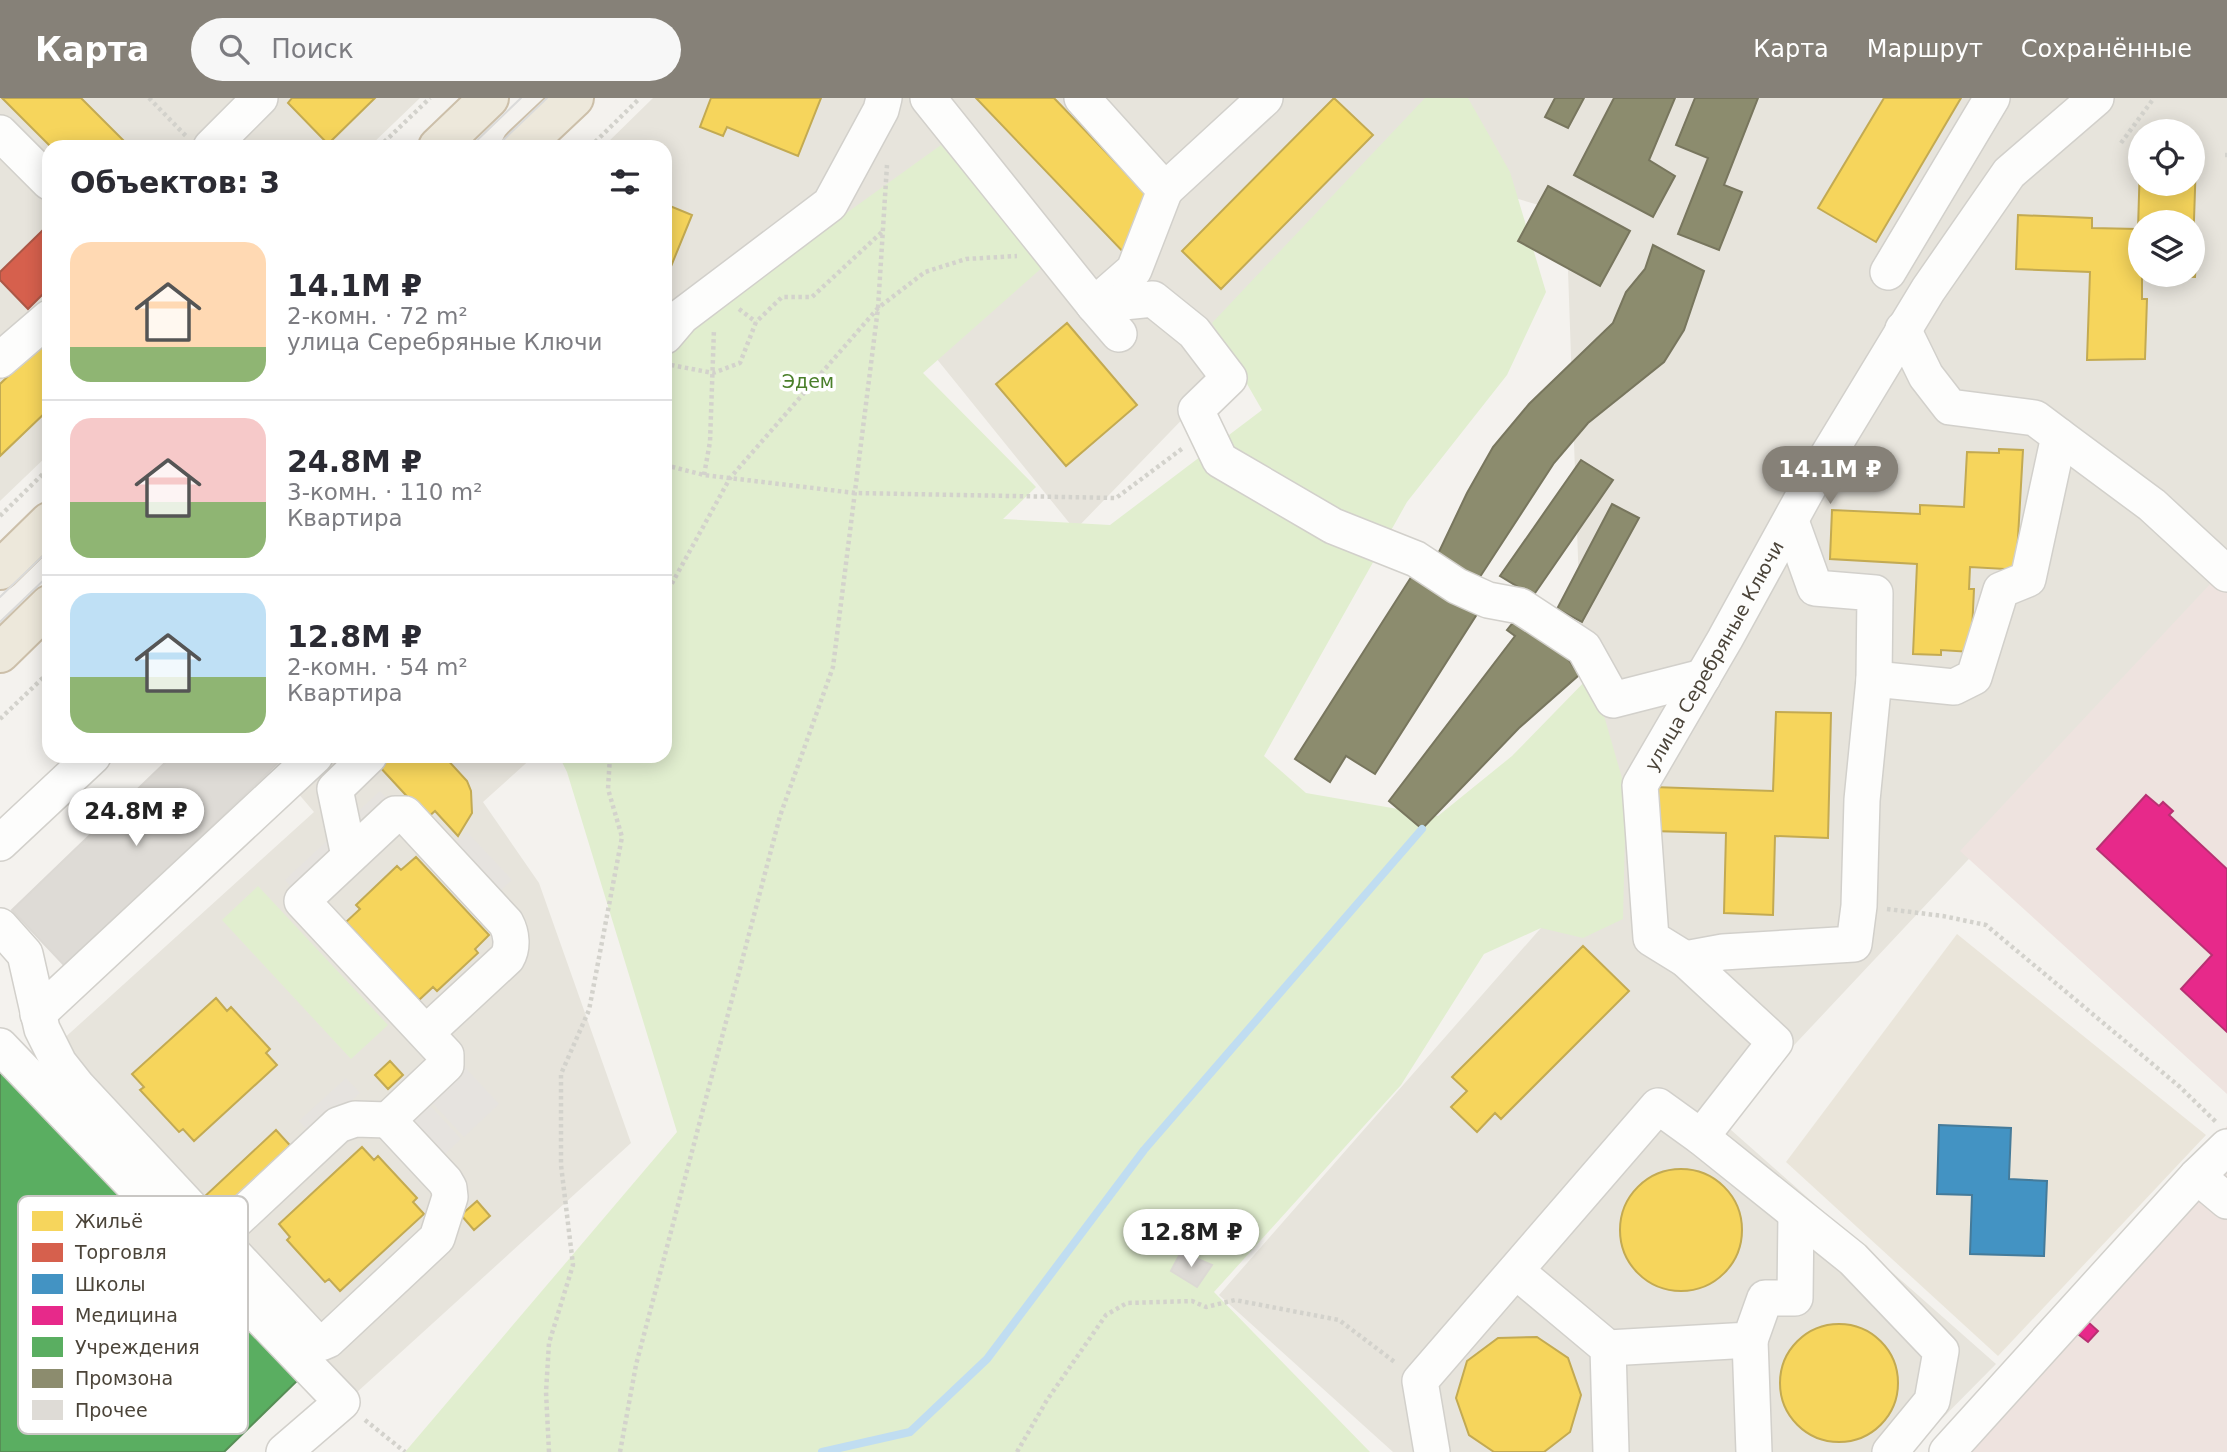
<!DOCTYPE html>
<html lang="ru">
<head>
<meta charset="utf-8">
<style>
	:root { --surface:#fff; --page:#f7f7f7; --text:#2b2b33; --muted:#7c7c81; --line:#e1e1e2; --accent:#868178 }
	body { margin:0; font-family:"DejaVu Sans",sans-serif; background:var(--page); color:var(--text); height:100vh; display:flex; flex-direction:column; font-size:26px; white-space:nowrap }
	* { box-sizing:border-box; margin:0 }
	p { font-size:23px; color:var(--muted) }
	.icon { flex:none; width:38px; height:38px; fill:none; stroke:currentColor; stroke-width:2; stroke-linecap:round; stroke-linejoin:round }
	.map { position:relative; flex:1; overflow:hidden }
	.details { position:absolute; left:42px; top:42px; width:630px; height:623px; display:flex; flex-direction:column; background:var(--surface); border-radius:21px; box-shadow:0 4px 18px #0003 }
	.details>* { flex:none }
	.controls { position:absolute; left:2128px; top:21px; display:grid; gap:14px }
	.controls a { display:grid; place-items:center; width:77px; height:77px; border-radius:50%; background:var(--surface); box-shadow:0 4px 18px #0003; font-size:35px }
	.price { position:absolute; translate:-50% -60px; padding:0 16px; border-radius:24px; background:#fff; color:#222; font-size:23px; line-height:46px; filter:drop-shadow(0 2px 4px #0008) }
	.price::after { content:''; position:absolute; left:50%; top:42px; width:21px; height:16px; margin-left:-10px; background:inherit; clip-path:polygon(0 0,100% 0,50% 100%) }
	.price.on { background:var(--accent); color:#fff }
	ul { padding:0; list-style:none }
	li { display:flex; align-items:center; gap:21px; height:175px; padding:0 28px }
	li+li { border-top:2px solid var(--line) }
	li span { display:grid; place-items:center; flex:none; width:196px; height:140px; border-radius:21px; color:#555 }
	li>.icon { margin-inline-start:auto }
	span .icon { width:84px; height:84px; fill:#fffc; stroke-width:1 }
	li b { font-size:30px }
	h2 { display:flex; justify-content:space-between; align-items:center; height:84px; padding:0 28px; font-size:30px }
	header { display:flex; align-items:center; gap:42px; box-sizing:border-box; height:98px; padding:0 35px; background:var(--accent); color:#fff }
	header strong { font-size:33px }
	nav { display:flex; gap:38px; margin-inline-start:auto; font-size:24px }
	.search { width:490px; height:63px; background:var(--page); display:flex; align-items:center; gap:18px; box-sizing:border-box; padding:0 24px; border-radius:38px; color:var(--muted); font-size:26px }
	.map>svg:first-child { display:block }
	.residential { fill:#e7e4dc; fill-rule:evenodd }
	.education { fill:#eae5da }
	.medical { fill:#eee3df }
	.green { fill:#e1eecf }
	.parking { fill:#e6e3df }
	.homes { fill:#f6d55c; stroke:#c3aa52; stroke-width:2 }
	.shops { fill:#d6604d; stroke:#ac5847; stroke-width:2 }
	.schools { fill:#4393c3; stroke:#457b9a; stroke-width:2 }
	.health { fill:#e7298a; stroke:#b83172; stroke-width:2 }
	.public { fill:#5aae61; stroke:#568e55; stroke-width:2 }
	.industry { fill:#8c8c6e; stroke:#78765e; stroke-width:2 }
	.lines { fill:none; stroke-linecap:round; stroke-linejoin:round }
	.stream { stroke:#c0ddf1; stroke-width:8 }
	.building { fill:#dedbd6; stroke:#dcd9d4; stroke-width:2 }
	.minor-casing { stroke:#d2d0cb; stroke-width:38 }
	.highway-casing { stroke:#ccbfa9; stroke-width:42 }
	.path { stroke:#d3d2cc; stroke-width:4.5; stroke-dasharray:3.5 3.5; stroke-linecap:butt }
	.minor { stroke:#fdfdfc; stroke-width:35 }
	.highway { stroke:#ede8db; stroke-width:38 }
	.tram { stroke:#dbdbda; stroke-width:2 }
	.labels { text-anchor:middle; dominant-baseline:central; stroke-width:7; stroke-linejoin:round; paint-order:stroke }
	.park-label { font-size:19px; fill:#4a7f2a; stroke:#fff }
	.street-label { font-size:19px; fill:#4b4439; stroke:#fff }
	.key { fill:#fff; stroke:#c9c7c4; stroke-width:2 }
	.key-label { font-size:19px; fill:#4b4439 }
</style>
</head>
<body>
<header>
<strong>Карта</strong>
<div class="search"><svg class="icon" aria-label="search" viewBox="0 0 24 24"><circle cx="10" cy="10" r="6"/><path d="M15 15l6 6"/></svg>Поиск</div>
<nav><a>Карта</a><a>Маршрут</a><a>Сохранённые</a></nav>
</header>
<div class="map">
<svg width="2227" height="1354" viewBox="0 0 2227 1354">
	<rect width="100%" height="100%" fill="#f4f2ee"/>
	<!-- residential -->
	<path class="residential" d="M0,0H420L369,49H49V356L0,403Z
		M653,0H2227V486L1722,1024L1996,1266L1909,1354H1393L1219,1197L1589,775L1566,115L1423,73L1075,432L936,260L665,393V49H603ZM2140,33H2193V86H2140ZM2140,124H2193V177H2140Z
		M324,658H534L483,704L539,785L631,1045L355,1296L39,963L314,714L291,687Z"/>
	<!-- education -->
	<path class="education" d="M1957,836L2206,1037L1998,1258L1786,1064Z"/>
	<!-- medical -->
	<path class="medical" d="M2227,468V996L1960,753Z
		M2227,1028V1354H1934Z"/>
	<!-- green -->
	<path class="green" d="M1425,0H1468L1510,74L1546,194L1507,277L1407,404L1264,658L1306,695L1438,718L1512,658L1592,576L1626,694L1623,821L1583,840L1541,830L1484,856L1401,987L1214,1194L1370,1354H405L677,1034L567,674L559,658H665V266L677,237L941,47L1044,168L923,275L1036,389L1003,421L1110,427L1262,312L1212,225Z
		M258,788L388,927L351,961L222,822Z"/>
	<!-- parking -->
	<path class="parking" d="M380,693L394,708L367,734L353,718Z
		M467,734L512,782L497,796L452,747Z
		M331,739L345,754L299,797L285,782Z
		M460,964L499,1006L464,1039L425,997Z
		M346,980L360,995L313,1038L299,1023Z
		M422,999L461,1041L444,1057L405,1015Z"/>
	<!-- homes -->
	<path class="homes" d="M2,0H81L130,49H51Z
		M292,0H375L328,46L288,5Z
		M711,0H821L798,58L727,29L723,38L700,29Z
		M976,0H1054L1170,121L1129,160Z
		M1334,0L1373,37L1221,191L1182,153Z
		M1884,0H1961L1876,144L1818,110Z
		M2193,62H2196L2193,152V124H2140V177H2193V162H2196L2195,179L2142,177V201H2147L2145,261L2087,262L2090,174L2016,171L2018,117L2092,120V130L2138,131L2140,64V86H2193Z
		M665,106L692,117L665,183Z
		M1067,225L1137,307L1066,368L996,286Z
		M49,239V311L0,358V286Z
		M1999,351L2023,352L2017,457L2023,472L1970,469L1969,491H1974L1971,554L1941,552V557L1913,556L1917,466L1830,461L1832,412L1920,416V407L1964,409L1967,354L1999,355Z
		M1776,614L1831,615L1828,740L1775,738L1773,817L1724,815L1726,735L1651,733L1653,689L1773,693Z
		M388,658H444L467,683L471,693L472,715L458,738L435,713L427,720L378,667Z
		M416,759L489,837L475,851L478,855L437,893L433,889L419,902L346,824L360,811L356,807L397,768L401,772Z
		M416,759L489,837L475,851L478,855L437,893L433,889L419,902L346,824L360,811L356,807L397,768L401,772Z
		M1583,848L1629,893L1501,1021L1495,1015L1477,1034L1451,1009L1467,993L1452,979Z
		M216,900L227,913L231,909L270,951L266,955L277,967L194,1043L183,1031L179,1034L140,992L144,989L132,976Z
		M390,963L403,977L388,991L375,977Z
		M276,1032L296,1054L223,1121L203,1100Z
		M362,1049L374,1062L378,1058L417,1100L413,1104L424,1116L340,1193L329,1181L325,1184L287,1142L290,1139L279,1126Z
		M1620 1132a61 61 0 1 1 122 0a61 61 0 1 1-122 0Z
		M477,1103L490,1118L474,1132L461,1117Z
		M1780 1285a59 59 0 1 1 118 0a59 59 0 1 1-118 0Z
		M1537,1239L1568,1260L1581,1297L1570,1334L1544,1354H1494L1469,1337L1456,1300L1467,1263L1498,1240Z"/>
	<!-- shops -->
	<path class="shops" d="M46,129L49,131V190L28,211L0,182V174Z"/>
	<!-- schools -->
	<path class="schools" d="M1939,1027L2011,1030L2009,1081L2047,1083L2044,1158L1970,1156L1972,1097L1937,1096Z"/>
	<!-- health -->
	<path class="health" d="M2146,697L2159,708L2163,704L2173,713L2169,717L2227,771V934L2181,891L2212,857L2097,751Z
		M2088,1224L2098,1233L2088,1244L2078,1236Z"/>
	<!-- public -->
	<path class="public" d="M0,965L303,1277L224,1354H0Z"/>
	<!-- industry -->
	<path class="industry" d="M1555,0H1584L1568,30L1545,19Z
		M1614,0H1675L1649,62L1675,78L1653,119L1574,77Z
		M1695,0H1758L1724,87L1742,94L1719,152L1678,136L1708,60L1676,47Z
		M1548,88L1630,133L1600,188L1518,143Z
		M1653,147L1704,173L1684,232L1664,264L1588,325L1554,365L1476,485L1436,460L1467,395L1493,349L1529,306L1613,225L1626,194L1645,171Z
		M1581,362L1613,382L1533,498L1500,478Z
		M1612,406L1639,420L1582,524L1557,511Z
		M1415,473L1479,513L1375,676L1346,658L1330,684L1295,661Z
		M1519,517L1555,542L1579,577L1519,630L1422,731L1389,703L1515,538L1507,532Z"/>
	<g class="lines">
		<!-- stream -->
		<path class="stream" d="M822,1354L910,1334L987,1261L1144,1052L1422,731"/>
	</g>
	<!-- building -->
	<path class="building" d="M172,658H285L66,869L12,812Z
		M1181,1154L1212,1167L1197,1189L1171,1173Z"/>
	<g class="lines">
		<defs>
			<g id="minor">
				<path d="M928,0L1094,207L1134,172L1165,92"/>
				<path d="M1082,0L1165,92L1265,0"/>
				<path d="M0,35L49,84"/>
				<path d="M211,49L260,0"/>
				<path d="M1888,174L1992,0"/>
				<path d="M1094,207L1153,201L1194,234L1229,280L1196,312L1220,362L1333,428L1416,461L1457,488L1488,502L1520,508L1584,550L1613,602L1703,579"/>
				<path d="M1094,207L1119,236"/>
				<path d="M665,238L682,218L830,106L881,12L884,0"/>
				<path d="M0,262L49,220"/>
				<path d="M2059,338L2152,407L2227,476"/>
				<path d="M1874,581L1954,589L1974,579L2001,492L2028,481L2059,338L2035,320L1950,309L1926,278L1903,231"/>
				<path d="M0,745L93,658"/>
				<path d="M349,758L335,691L369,658"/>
				<path d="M0,828L25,856L42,931L59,965L78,989L314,1242L321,1245L328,1242L437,1140L450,1099L449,1090L445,1083L388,1022L446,967V957L302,803L395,716H405L506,825C512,836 513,850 507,860L426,935"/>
				<path d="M1685,861L1723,854L1854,846L1859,808L1862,702L1874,581L1875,495L1815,490L1791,423"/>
				<path d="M38,916L315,658"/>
				<path d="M0,948L342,1304L284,1354"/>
				<path d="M1701,1039L1853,1161L1941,1253L1932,1303L1890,1354"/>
				<path d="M2197,1078L2227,1103"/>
				<path d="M202,1154L338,1027L355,1021L388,1022"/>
				<path d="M1516,1173L1608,1250L1611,1354"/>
				<path d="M1750,1242L1754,1354"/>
				<path d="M1608,1250L1750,1242L1765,1200H1795L1796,1116"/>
				<path id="s1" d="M1432,1354L1420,1283L1658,1008L1701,1039L1775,944L1685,861L1651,840L1640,687L1725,541L1808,390L1928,192L2009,75L2096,0"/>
				<path d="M1947,1354L2197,1078L2227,1049"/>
			</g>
			<path id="highway" d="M438,49L489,0
				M522,49L574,0
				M0,472L49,424
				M0,555L49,507"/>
		</defs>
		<!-- minor casing -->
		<use href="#minor" class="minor-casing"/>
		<!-- highway casing -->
		<use href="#highway" class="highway-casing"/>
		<!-- path -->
		<path class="path" d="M149,0L186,38
			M2121,45L2154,0
			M379,49L430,0
			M590,49L640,0
			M2225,57H2227
			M739,211L756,224
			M671,267L713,275L740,265L756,224L782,199H812L883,133
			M665,367L704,377L855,395L1116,400L1183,350
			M704,377L710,344L714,231
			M0,418L49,370
			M665,498L730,380L878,210L925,174L966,161L1017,158
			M0,621L49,574
			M1887,811L1943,818L1986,827L2180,989L2216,1024
			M365,1322L405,1354
			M549,1354L546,1294L549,1245L573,1167L561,1067V976L589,912L622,739L608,691L610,658
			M620,1354L636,1267L780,718L833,569L878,210L887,67
			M1017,1354L1047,1302L1106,1217L1127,1205L1192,1203L1206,1209L1235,1202L1339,1222L1396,1265"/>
		<!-- minor -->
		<use href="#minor" class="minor"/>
		<!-- highway -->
		<use href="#highway" class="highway"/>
		<!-- tram -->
		<path class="tram" d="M470,49L521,0
			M496,49L547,0
			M0,499L49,452
			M0,524L49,477"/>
	</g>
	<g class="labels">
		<!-- park labels -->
		<g class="park-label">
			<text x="808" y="283">Эдем</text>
		</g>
		<!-- street labels -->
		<g class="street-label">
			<text stroke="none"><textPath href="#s1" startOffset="1074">улица Серебряные Ключи</textPath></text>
		</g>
	</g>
	<!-- legend -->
	<rect x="18" y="1098" width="230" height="238" rx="10" class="key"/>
	<rect x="32" y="1113" width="31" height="20" fill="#f6d55c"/>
	<rect x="32" y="1145" width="31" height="19" fill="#d6604d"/>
	<rect x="32" y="1176" width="31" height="20" fill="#4393c3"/>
	<rect x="32" y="1208" width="31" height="19" fill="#e7298a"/>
	<rect x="32" y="1239" width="31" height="20" fill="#5aae61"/>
	<rect x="32" y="1271" width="31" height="19" fill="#8c8c6e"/>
	<rect x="32" y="1302" width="31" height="20" fill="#dedbd6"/>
	<g class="key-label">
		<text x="75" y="1130">Жильё</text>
		<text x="75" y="1161">Торговля</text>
		<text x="75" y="1193">Школы</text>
		<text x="75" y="1224">Медицина</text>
		<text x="75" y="1256">Учреждения</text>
		<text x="75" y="1287">Промзона</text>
		<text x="75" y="1319">Прочее</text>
	</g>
</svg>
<div class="controls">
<a><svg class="icon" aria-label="locate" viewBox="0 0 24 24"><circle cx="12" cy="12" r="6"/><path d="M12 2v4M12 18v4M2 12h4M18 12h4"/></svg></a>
<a><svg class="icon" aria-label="layers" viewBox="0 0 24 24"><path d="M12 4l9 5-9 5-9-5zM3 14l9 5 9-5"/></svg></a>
</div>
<b class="price on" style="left:1830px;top:408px">14.1M ₽</b>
<b class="price" style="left:136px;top:750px">24.8M ₽</b>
<b class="price" style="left:1191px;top:1171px">12.8M ₽</b>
<section class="details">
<h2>Объектов: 3<svg class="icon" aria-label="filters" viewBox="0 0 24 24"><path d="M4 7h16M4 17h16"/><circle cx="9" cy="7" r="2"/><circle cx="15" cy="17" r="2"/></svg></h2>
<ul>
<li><span style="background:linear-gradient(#ffd9b3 75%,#8fb573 0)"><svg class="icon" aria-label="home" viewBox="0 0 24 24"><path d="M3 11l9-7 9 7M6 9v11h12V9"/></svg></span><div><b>14.1M ₽</b><p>2-комн. · 72 m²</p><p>улица Серебряные Ключи</p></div></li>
<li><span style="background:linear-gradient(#f6c9c9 60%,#8fb573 0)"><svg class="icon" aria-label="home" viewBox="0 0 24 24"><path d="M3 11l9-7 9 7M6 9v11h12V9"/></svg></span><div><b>24.8M ₽</b><p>3-комн. · 110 m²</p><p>Квартира</p></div></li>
<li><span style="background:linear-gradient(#bfe0f5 60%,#8fb573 0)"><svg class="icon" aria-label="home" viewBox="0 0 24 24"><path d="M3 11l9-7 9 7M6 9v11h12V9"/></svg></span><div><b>12.8M ₽</b><p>2-комн. · 54 m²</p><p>Квартира</p></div></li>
</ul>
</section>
</div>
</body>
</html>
